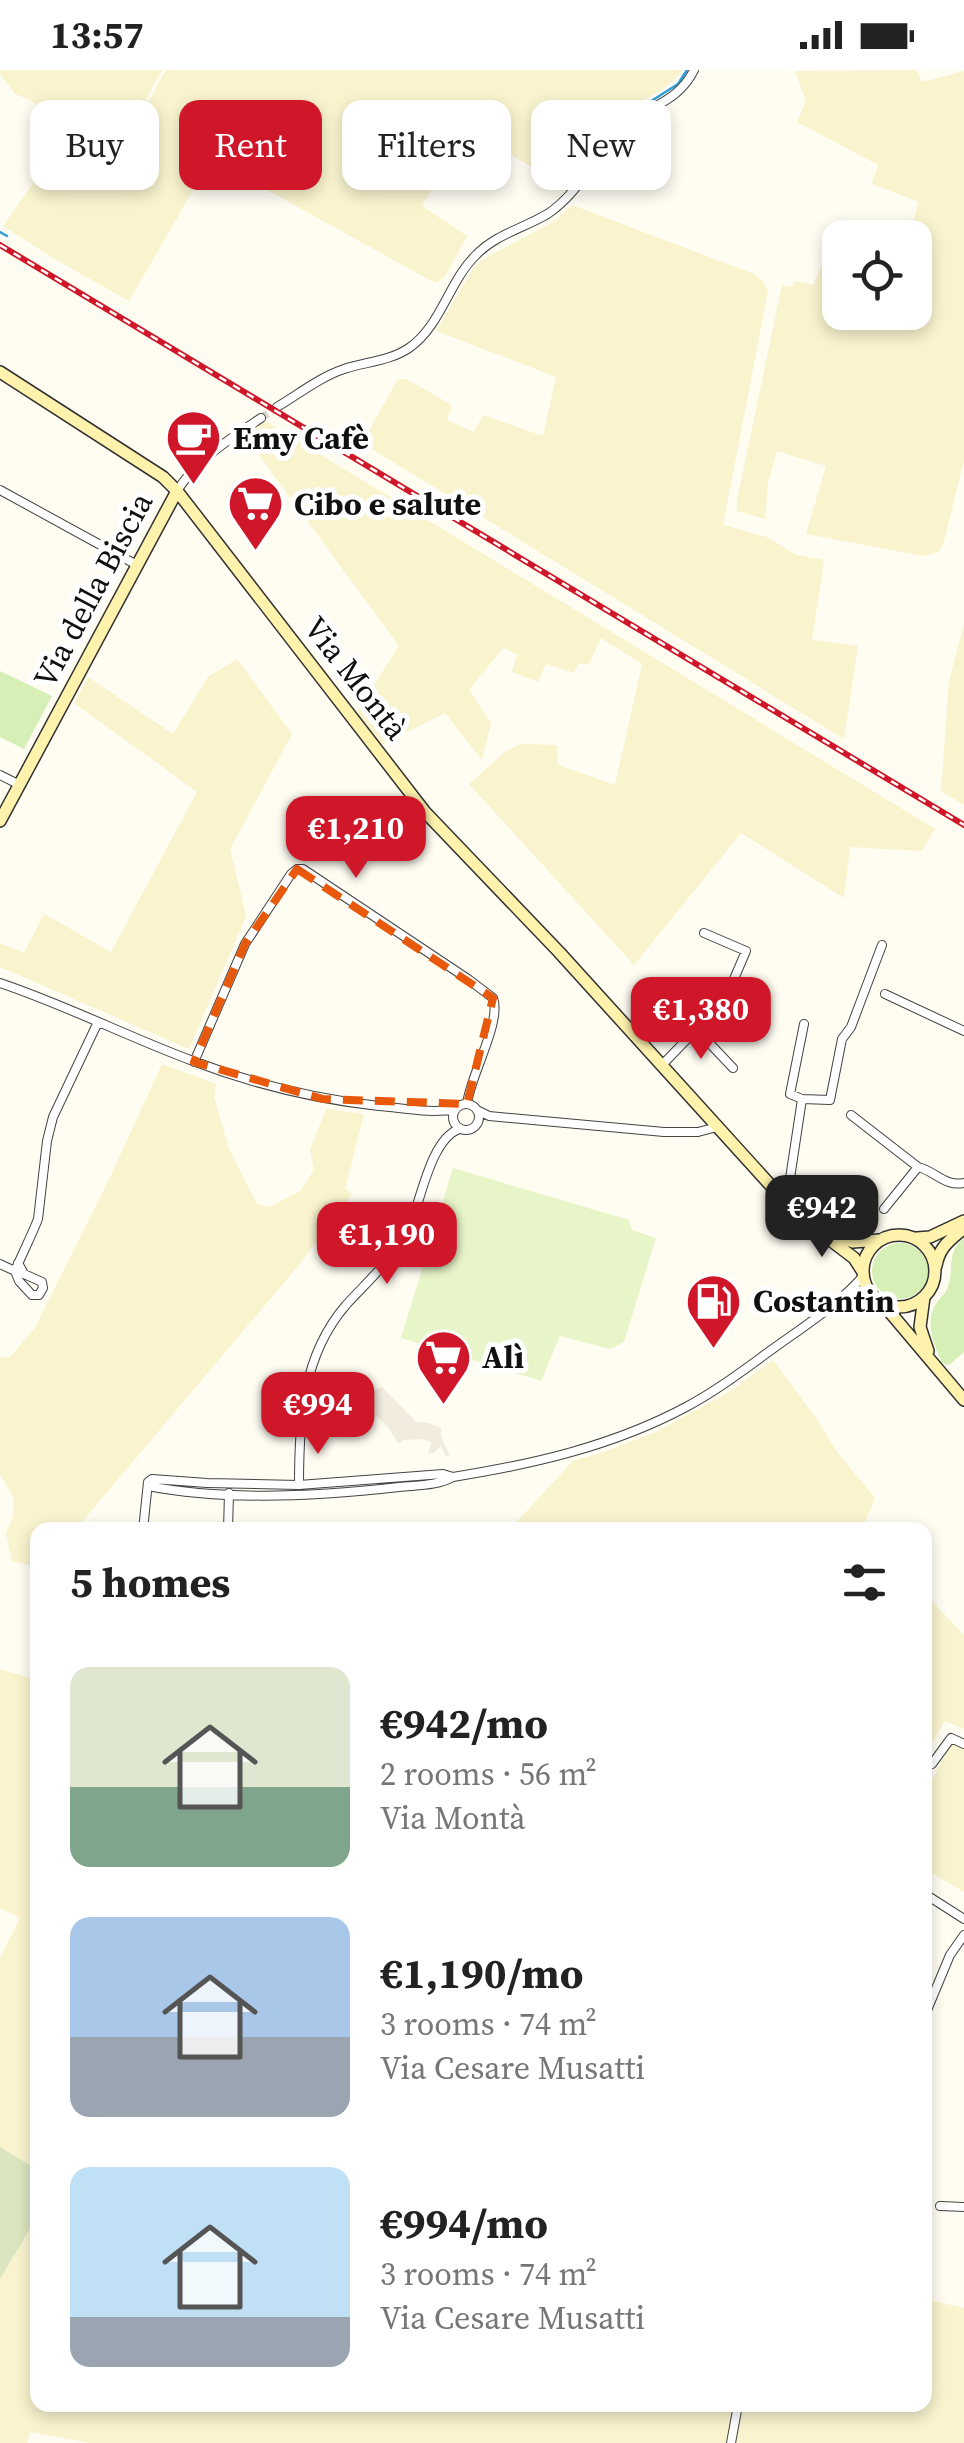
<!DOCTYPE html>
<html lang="en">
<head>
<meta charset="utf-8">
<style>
	:root { --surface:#fff; --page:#f2f2f2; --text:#222; --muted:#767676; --accent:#d01729 }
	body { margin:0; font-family:"Source Serif 4",serif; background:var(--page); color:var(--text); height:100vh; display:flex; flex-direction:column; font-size:38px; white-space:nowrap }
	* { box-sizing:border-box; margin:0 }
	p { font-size:32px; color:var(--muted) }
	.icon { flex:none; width:55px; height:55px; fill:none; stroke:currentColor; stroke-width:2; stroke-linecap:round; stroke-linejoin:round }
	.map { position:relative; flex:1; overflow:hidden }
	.sheet { position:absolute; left:30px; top:1452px; width:902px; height:890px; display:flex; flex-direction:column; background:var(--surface); border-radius:20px; box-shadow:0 5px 15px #0003 }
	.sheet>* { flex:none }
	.hud { position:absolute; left:30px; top:30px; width:905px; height:90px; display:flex; gap:20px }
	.buttons { position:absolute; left:822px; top:150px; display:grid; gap:20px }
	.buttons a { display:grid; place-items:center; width:110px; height:110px; border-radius:20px; background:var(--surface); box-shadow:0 5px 15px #0003; font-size:50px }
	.price { position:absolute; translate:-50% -85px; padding:0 22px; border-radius:20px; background:var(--accent); color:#fff; font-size:32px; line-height:65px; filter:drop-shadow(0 2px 5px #0008) }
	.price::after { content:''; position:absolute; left:50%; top:60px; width:30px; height:22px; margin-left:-15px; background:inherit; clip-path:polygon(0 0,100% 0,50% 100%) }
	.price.on { background:#222; color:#fff }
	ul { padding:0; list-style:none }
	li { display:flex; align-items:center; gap:30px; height:250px; padding:0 40px }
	li span { display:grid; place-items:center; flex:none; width:280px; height:200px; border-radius:20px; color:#555 }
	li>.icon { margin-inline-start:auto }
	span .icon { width:120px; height:120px; fill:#fffc; stroke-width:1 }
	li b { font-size:42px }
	h2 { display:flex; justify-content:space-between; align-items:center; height:120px; padding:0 40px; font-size:42px }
	.chip { padding:0 35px; border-radius:20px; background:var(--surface); box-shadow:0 5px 15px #0003; font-size:35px; line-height:90px }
	.chip.on { background:var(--accent); color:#fff }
	.status { display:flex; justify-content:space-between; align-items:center; height:70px; padding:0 50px; background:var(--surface); direction:ltr }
	.status svg { height:28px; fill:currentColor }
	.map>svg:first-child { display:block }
	.farmland { fill:#f9f3ce }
	.green { fill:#d6efb6 }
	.cemetery { fill:#dbe5bf }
	.pitch { fill:#e8f5c9 }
	.plaza { fill:#f2ecde }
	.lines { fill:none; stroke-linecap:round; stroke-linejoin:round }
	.stream { stroke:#2fa0dc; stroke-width:2.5 }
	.street-tunnel { stroke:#dbd9d0; stroke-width:8; stroke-dasharray:8 4; stroke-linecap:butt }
	.street-casing { stroke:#434343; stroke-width:10 }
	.secondary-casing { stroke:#323232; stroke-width:14 }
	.street { stroke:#fff; stroke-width:8 }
	.secondary { stroke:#fff2ad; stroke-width:11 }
	.rail-casing { stroke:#d01729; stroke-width:6 }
	.rail { stroke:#fff; stroke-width:2.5; stroke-dasharray:8; stroke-linecap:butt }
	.marked { fill:none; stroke:#e8590c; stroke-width:8; stroke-dasharray:20 12; stroke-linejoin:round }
	.labels { text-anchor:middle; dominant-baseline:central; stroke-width:10; stroke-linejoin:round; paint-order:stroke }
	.poi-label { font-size:32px; font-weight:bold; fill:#101010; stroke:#fff; text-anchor:start }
	.street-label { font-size:32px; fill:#101010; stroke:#fff }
</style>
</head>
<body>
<div class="status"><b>13:57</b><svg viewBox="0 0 49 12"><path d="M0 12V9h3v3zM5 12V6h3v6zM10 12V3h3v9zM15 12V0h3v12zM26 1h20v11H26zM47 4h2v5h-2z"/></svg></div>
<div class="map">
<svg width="964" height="2373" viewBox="0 0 964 2373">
	<rect width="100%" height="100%" fill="#fffcf2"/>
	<!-- farmland -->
	<path class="farmland" d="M0,0H162L136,47L139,49L166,0H683L665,18L625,40L562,116L466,57L422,136L467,166L444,208L435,213L211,89L129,231L58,191L3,156L72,58L30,30L15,24L0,4Z
		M916,0L921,10L927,11L964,1V390L943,475L938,482L923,486L806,464L826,396L777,381L768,413L765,449L737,441V430L782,215L792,217L795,211L813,215L833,172L840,182V242H915V168L908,167L919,132L872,114L878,95L797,52L806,31L795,1Z
		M572,135L754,204L763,212L768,221L723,455L767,467L796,485L824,490L812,570L858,576L844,669L362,373L398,309H406L452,335L447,350L474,362L483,345L543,366L556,307L436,261L472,200L482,190L553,152Z
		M265,351L935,759L922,781L850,777L844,828L741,763L634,895L469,714L506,681L521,674L557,675L558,695L615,715L642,594L601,568L588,595L578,593L574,603L546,594L538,612L512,602L517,584L503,578L469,620L491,653L482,690L445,643L381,675L355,644L399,576L245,366Z
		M964,554V735L941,721L949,611Z
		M237,589L292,664L230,779L246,846L189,979L0,897V873L24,883L44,844L111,882L197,722L74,633L88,607L173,664L208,607Z
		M162,994L216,1014L214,1027L229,1079L257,1134L270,1137L300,1121L314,1100L310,1080L326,1039L364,1044L345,1119L352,1124L299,1195L75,1460H38L37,1497L12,1491L6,1463L13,1447L14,1428L0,1404V1287L9,1288L35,1258L112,1103Z
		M773,1290L818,1351L837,1382L875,1428L863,1457L865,1460H509L573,1391L604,1382L656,1362L731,1321Z
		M925,1524L964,1565V1659L945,1651L925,1683Z
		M0,1599L37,1610V2100L0,2077V1888L20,1848L0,1838Z
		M955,1673L964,1677V1822L925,1799V1724L950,1675Z
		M37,2147L38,2335H925V2229L964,2238V2373H91L30,2362L27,2373H0V2209Z"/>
	<!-- green -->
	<path class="green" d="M0,601L52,626L24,679L0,667Z
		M964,1168V1282L949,1295L942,1293C935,1278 926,1255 933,1239C936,1231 944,1226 947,1219C956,1199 944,1185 964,1168Z
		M872 1201a28 28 0 1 1 56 0a28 28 0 1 1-56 0Z"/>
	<!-- cemetery -->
	<path class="cemetery" d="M0,2077L38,2100L37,2147L0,2209Z"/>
	<!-- pitch -->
	<path class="pitch" d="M453,1098L629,1150L632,1160L656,1168L624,1272L610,1279L560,1266L541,1311L401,1268Z"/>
	<!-- plaza -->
	<path class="plaza" d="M382,1317L416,1352L429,1353L441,1358V1366L450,1386H446L441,1376L433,1383L428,1384L431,1372L422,1369L404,1370L398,1374L389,1358L360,1330L370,1322Z"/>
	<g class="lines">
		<!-- stream -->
		<path class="stream" d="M566,119L620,51L678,14L687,0
			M0,162L7,166"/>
		<!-- street-tunnel -->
		<path class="street-tunnel" d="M261,348L277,337"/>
		<defs>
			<path id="street" d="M277,337C299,324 320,307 344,299C365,292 390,291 409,278C441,256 449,211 476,185C496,164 525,158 549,143C578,123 595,88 619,62C643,36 677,35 694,0
				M0,420L137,495
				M177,421C196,390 231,368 261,348
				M0,705L20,715
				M0,913C66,935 128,967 193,991C253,1014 315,1029 379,1036C404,1038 431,1044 456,1039
				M885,924L964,961
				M696,959L733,998
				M194,992L245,874L291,804L297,799H303L468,909L493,928C502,952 470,1006 467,1034
				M662,995L725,930L746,881L704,863
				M802,1029L790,1024L804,954
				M453 1047a13 13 0 1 1 26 0a13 13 0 1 1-26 0Z
				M477,1040L489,1046L664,1062H698L717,1057
				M851,1045L918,1097C935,1101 945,1117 964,1113
				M783,1129L789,1115L802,1029L830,1030L842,969L851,957L882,875
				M884,1139L918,1097
				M18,1193L24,1204L42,1212L43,1218L39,1225H32L19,1211L15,1201C22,1184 31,1167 38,1149L47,1071L53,1047L98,952
				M0,1194L15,1201
				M837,1233L860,1223L870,1222
				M299,1415C299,1350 302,1286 346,1235C366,1213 397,1185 409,1158C421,1131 430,1070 459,1059
				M148,1416C225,1431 321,1426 399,1417C417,1415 437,1416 453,1407C534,1394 613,1376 686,1337C720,1319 750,1295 781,1273C809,1253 841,1232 864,1205
				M143,1460L148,1412L152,1409L207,1413L299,1415L443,1404L453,1407
				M228,1460L229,1423
				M932,1694L951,1668L964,1674
				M925,1824L964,1849
				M925,1945L950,1885L964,1865
				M940,2136L964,2137
				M731,2373L738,2335"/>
			<path id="secondary" d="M0,302L163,407L177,421L425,742L559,882L783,1129L804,1150L854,1188L863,1202
				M0,751L177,421
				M830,1164L853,1172L879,1170
				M863 1201a36 36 0 1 1 72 0a36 36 0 1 1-72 0Z
				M917,1168L930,1167L964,1151
				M936,1196C939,1177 950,1170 964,1158
				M924,1227L920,1257L928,1281
				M883,1234L964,1330"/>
		</defs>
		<!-- street casing -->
		<use href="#street" class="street-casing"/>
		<!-- secondary casing -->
		<use href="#secondary" class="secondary-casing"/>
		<!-- street -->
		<use href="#street" class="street"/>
		<!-- secondary -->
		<use href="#secondary" class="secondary"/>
		<defs>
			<path id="rail" d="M0,175L964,755"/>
		</defs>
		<!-- rail casing -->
		<use href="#rail" class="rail-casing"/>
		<!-- rail -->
		<use href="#rail" class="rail"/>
	</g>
	<!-- marked area -->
	<path class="marked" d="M297,799L493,928L467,1034L323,1029L194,992L245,874Z"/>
	<!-- icons -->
	<defs>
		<symbol id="cafe-pin" viewBox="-11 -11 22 30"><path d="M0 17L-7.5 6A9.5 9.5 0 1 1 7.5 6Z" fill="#d01729" stroke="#fff"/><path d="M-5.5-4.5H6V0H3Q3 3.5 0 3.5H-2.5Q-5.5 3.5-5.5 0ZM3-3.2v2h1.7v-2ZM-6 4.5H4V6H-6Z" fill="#fff"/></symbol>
		<symbol id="supermarket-pin" viewBox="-11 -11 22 30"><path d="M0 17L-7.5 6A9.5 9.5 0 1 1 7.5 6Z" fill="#d01729" stroke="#fff"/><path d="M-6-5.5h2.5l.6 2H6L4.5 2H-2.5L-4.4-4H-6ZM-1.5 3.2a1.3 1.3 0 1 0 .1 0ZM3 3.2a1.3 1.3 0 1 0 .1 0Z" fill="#fff"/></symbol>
		<symbol id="fuel-pin" viewBox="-11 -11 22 30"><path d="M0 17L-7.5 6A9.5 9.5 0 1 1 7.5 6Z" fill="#d01729" stroke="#fff"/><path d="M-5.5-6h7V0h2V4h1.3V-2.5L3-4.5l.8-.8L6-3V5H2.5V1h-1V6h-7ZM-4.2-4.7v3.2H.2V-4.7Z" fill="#fff"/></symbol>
	</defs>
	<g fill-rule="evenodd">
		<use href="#cafe-pin" x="162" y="336" width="63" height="86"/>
		<use href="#supermarket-pin" x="224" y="402" width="63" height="86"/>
		<use href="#fuel-pin" x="682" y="1200" width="63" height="86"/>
		<use href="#supermarket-pin" x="412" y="1256" width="63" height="86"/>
	</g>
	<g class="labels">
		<!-- poi labels -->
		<g class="poi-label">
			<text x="233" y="368">Emy Cafè</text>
			<text x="294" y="434">Cibo e salute</text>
			<text x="753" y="1231">Costantin</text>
			<text x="482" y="1287">Alì</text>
		</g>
		<!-- street labels -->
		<g class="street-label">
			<text transform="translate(93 520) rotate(-62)">Via della Biscia</text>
			<text transform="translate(356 608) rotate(52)">Via Montà</text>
		</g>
	</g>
</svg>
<div class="buttons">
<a><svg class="icon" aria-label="locate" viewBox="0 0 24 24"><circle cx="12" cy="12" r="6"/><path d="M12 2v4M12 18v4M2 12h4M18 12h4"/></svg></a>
</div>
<b class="price" style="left:356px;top:811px">€1,210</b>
<b class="price" style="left:701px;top:992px">€1,380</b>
<b class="price on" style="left:822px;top:1190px">€942</b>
<b class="price" style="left:387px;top:1217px">€1,190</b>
<b class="price" style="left:318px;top:1387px">€994</b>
<div class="hud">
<a class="chip">Buy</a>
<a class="chip on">Rent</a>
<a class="chip">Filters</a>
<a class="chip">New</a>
</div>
<section class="sheet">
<h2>5 homes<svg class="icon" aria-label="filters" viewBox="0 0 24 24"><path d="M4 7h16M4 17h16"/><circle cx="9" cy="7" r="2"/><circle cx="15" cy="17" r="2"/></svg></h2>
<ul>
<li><span style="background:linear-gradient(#dfe7d0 60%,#7fa58c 0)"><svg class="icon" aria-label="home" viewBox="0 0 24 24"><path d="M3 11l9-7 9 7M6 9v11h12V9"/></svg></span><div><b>€942/mo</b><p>2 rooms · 56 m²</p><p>Via Montà</p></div></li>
<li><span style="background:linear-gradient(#a9c7e8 60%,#9aa5b1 0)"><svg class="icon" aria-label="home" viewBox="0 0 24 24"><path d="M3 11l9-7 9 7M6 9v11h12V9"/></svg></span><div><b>€1,190/mo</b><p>3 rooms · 74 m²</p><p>Via Cesare Musatti</p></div></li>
<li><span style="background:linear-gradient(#bfe0f5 75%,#9aa5b1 0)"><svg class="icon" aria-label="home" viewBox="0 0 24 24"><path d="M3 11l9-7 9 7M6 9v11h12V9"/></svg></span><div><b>€994/mo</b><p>3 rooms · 74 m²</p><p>Via Cesare Musatti</p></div></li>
</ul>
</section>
</div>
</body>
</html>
